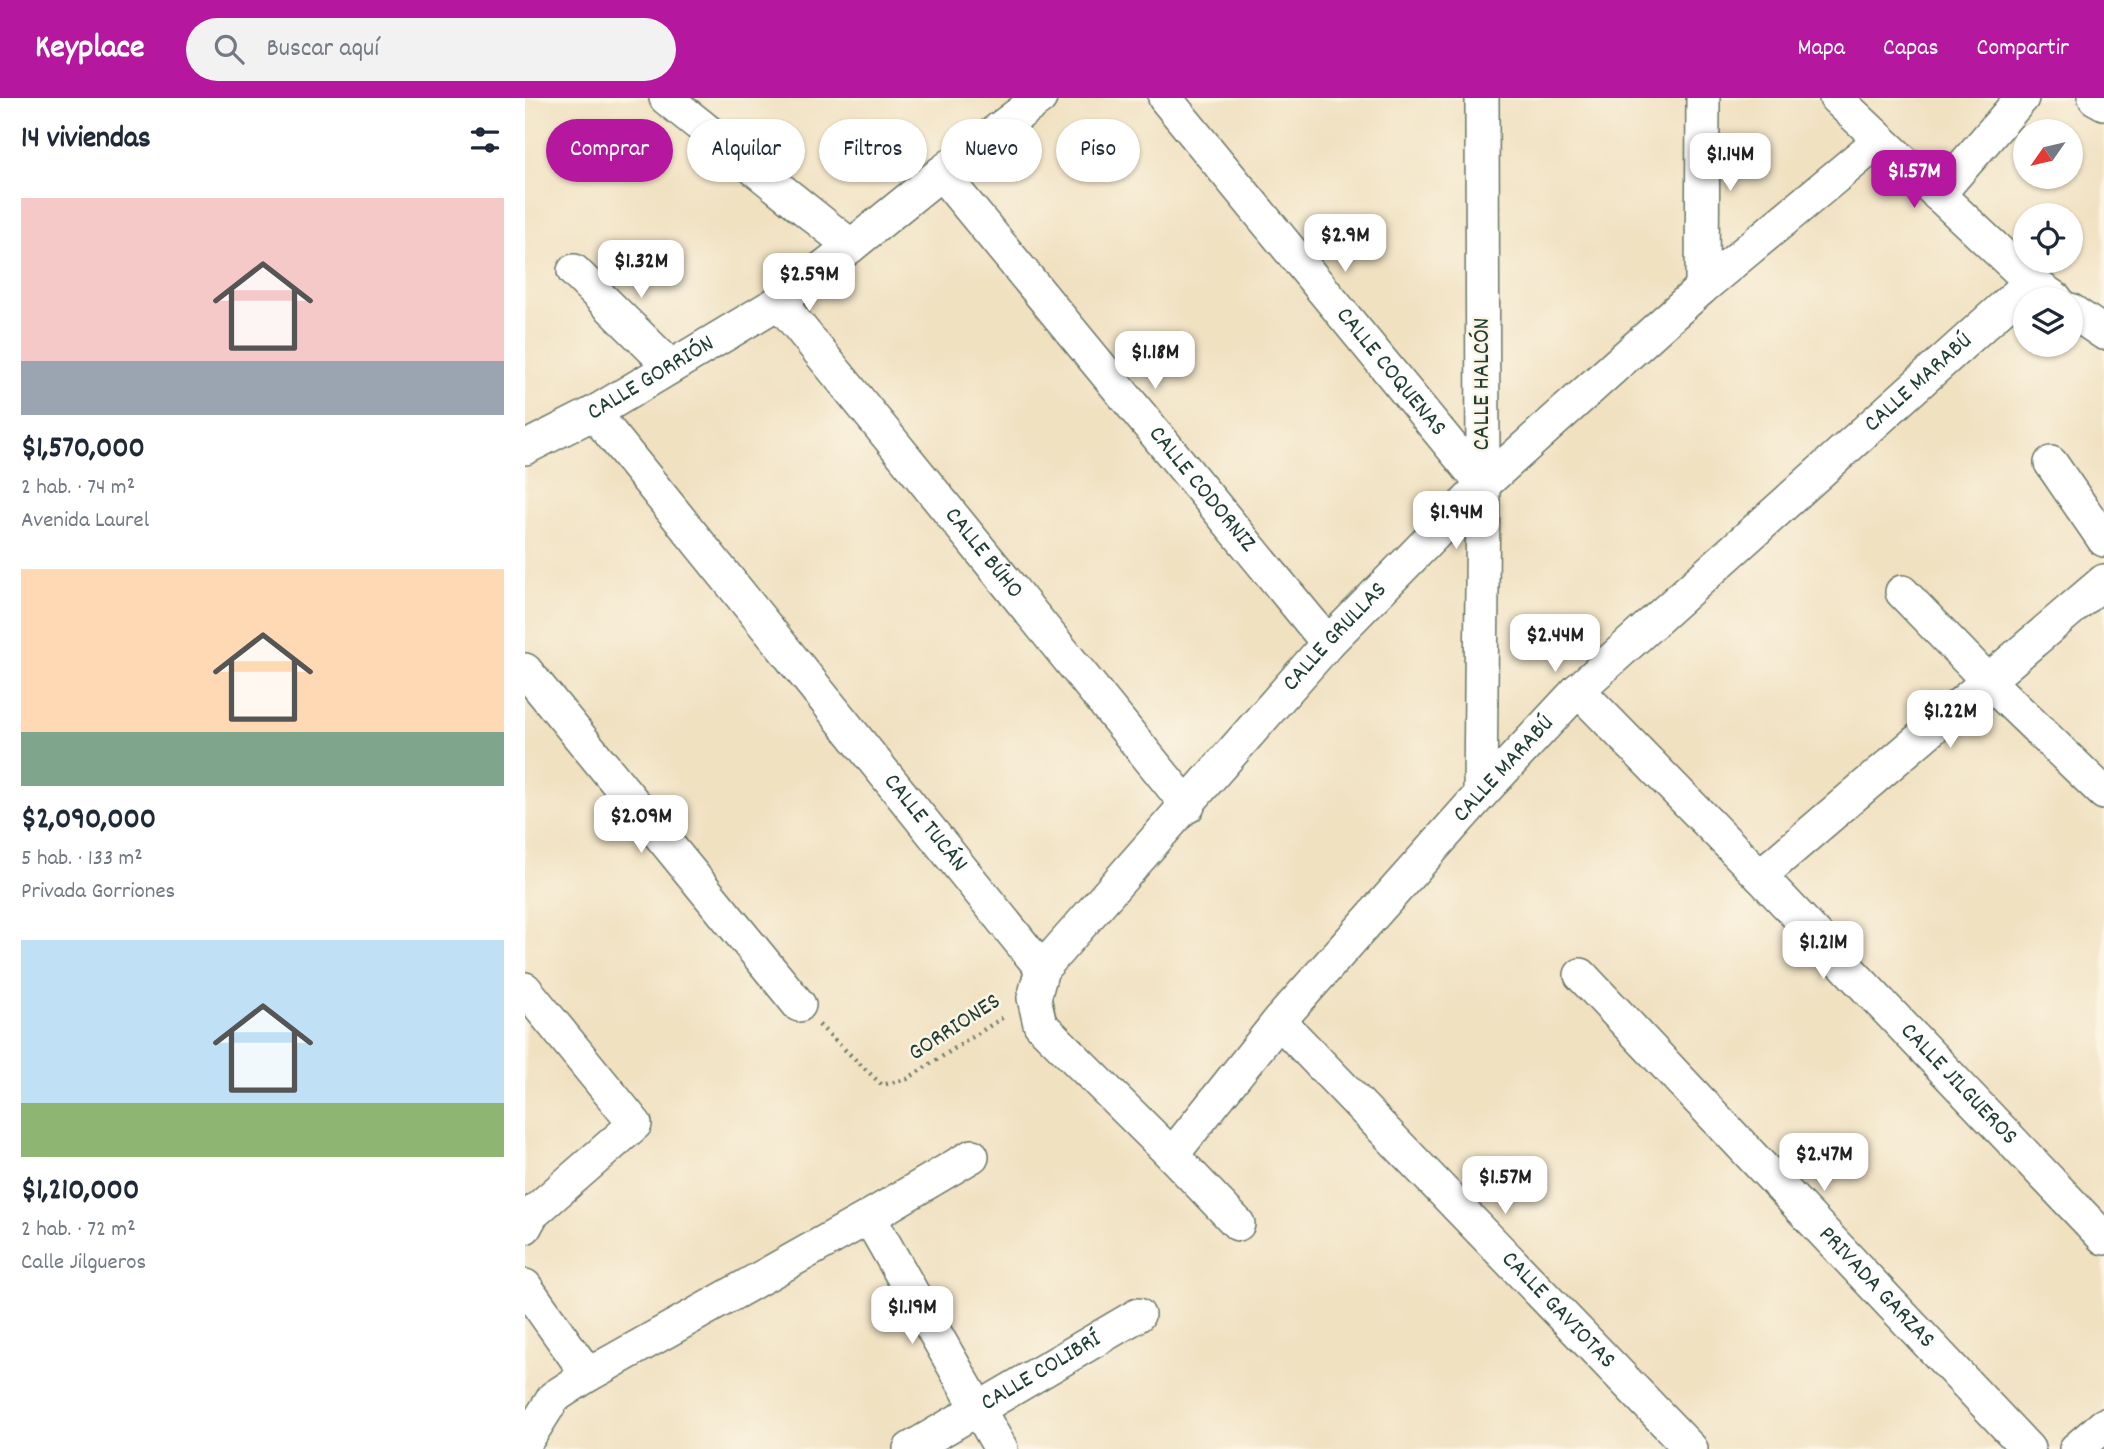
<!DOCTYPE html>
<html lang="es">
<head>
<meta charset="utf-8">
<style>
	:root { --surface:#fff; --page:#f2f2f3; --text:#1f2937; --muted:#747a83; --accent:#b5179e }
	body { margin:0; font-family:Dekko,sans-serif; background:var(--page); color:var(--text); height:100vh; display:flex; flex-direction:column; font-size:26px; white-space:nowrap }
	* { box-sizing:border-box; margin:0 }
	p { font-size:23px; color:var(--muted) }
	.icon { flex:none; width:38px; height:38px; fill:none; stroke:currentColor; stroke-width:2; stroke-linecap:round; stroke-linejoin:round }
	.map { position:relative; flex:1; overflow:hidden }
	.details { display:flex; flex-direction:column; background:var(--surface); width:525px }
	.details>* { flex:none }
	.hud { position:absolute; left:21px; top:21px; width:665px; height:63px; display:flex; gap:14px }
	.needle { width:46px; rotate:236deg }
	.tools { position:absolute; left:1488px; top:21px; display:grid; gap:14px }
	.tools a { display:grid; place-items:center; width:70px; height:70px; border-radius:50%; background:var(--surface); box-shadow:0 2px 5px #0004; font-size:35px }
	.price { position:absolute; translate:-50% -60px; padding:0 16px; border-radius:14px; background:#fff; color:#222; font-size:23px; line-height:46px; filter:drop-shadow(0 2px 4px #0008) }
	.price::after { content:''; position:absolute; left:50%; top:42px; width:21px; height:16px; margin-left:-10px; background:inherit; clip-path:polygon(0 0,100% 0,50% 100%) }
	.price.current { background:var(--accent); color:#fff }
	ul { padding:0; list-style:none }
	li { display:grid; align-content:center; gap:14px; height:371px; padding:0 21px }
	li span { display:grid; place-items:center; height:217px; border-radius:0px; color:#555 }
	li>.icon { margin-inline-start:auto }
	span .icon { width:126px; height:126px; fill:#fffc; stroke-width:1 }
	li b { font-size:30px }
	h2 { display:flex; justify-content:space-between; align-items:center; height:84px; padding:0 21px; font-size:30px }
	.pill { padding:0 24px; border-radius:32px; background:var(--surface); box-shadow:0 2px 5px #0004; font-size:24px; line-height:63px }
	.pill.current { background:var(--accent); color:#fff }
	header { display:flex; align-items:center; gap:42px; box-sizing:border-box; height:98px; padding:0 35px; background:var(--accent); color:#fff }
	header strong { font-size:33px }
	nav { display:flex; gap:38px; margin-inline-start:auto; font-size:24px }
	.search { width:490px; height:63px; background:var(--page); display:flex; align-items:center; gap:18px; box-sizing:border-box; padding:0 24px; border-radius:38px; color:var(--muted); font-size:26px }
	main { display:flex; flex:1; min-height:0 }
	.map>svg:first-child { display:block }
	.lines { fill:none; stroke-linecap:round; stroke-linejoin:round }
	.street-casing { stroke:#687665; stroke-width:36 }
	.path { stroke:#687665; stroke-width:4.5; stroke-dasharray:2 5; stroke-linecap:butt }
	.street { stroke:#fff; stroke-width:33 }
	.labels { text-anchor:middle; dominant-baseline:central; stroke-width:5; stroke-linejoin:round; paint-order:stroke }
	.street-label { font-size:24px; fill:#1f3d34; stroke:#fcf5e5 }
</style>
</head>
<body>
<header>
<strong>Keyplace</strong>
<div class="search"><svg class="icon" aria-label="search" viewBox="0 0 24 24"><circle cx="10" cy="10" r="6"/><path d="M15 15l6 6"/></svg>Buscar aquí</div>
<nav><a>Mapa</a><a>Capas</a><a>Compartir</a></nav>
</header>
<main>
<section class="details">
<h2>14 viviendas<svg class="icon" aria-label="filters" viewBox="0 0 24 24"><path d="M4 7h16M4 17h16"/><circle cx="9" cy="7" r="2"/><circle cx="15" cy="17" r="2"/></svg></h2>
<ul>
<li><span style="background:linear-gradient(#f6c9c9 75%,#9aa5b1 0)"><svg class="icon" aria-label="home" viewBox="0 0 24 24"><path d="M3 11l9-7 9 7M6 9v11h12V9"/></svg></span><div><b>$1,570,000</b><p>2 hab. · 74 m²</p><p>Avenida Laurel</p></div></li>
<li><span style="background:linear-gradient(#ffd9b3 75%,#7fa58c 0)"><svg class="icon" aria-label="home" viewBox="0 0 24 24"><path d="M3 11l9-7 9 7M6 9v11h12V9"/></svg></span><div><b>$2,090,000</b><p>5 hab. · 133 m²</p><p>Privada Gorriones</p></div></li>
<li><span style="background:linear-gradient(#bfe0f5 75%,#8fb573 0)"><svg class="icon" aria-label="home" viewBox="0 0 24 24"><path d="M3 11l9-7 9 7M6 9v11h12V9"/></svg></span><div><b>$1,210,000</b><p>2 hab. · 72 m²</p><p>Calle Jilgueros</p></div></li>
</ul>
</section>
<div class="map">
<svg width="1579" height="1351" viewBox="0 0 1579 1351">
	<rect width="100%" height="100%" fill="#fcf5e5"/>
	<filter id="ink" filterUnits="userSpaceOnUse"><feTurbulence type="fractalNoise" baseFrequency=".0143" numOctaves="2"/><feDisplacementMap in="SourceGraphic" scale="14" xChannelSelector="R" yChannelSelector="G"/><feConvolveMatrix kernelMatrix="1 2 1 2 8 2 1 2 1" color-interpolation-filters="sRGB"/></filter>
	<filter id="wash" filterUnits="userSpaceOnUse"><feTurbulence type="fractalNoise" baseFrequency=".00686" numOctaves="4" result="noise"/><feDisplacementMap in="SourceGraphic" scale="28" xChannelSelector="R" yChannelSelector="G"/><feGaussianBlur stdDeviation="1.57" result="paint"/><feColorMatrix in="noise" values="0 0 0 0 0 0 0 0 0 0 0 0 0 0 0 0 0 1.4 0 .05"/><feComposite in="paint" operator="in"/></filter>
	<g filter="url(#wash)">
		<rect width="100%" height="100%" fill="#f0e1c1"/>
	</g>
	<g filter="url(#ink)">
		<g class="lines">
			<defs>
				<g id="street">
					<path d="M141,0L326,148"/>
					<path id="s1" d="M640,0L958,387"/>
					<path d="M1311,0L1506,184L1531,201"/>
					<path d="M1570,0L1579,5"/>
					<path id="s2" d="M416,75L803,545"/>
					<path d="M1413,97L1497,0"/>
					<path d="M49,173L145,268"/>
					<path d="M1177,190L1178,0"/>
					<path id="s3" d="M254,204L663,708"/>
					<path d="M1545,212L1579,235"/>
					<path id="s4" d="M69,315L517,871L509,900L515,926L647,1057L713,1126"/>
					<path id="s5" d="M0,350L69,315L254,204L326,148L416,75L515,0"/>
					<path d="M1526,365L1579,442"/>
					<path d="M1377,494L1464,584L1579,695"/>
					<path d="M0,572L274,907"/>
					<path id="s6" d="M1053,592L1235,778L1579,1140"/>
					<path d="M955,697L958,387L957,0"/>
					<path d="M1235,778L1579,483"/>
					<path id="s7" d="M517,871L803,545L958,387L1177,190L1355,42"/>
					<path id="s8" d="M1056,877L1503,1351"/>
					<path d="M0,891L110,1026L7,1116L0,1129"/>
					<path id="s9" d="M754,923L1166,1351"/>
					<path id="s10" d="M647,1057L754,923L955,697L1053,592L1506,184"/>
					<path d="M344,1119L476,1351"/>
					<path d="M0,1188L63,1277"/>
					<path d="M0,1345L29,1299L63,1277L344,1119L447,1058"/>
					<path id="s11" d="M385,1351L613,1217"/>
					<path d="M1551,1351L1579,1327"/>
				</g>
			</defs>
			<!-- street casing -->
			<use href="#street" class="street-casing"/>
			<!-- path -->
			<path class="path" d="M294,927L357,987L382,981L480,918"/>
			<!-- street -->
			<use href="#street" class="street"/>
		</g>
	</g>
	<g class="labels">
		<!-- street labels -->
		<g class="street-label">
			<text stroke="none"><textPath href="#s1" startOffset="355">CALLE COQUENAS</textPath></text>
			<text stroke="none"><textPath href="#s5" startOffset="144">CALLE GORRIÓN</textPath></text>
			<text stroke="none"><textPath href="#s10" startOffset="1076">CALLE MARABÚ</textPath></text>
			<text transform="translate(958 286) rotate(-90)">CALLE HALCÓN</text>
			<text stroke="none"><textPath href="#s2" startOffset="410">CALLE CODORNIZ</textPath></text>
			<text stroke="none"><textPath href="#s3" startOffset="324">CALLE BÚHO</textPath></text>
			<text stroke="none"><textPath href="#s7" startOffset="443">CALLE GRULLAS</textPath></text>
			<text stroke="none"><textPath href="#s10" startOffset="509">CALLE MARABÚ</textPath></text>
			<text stroke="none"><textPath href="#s4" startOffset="527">CALLE TUCÁN</textPath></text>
			<text transform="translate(430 930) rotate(-33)">GORRIONES</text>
			<text stroke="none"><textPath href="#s6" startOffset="548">CALLE JILGUEROS</textPath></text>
			<text stroke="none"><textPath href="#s8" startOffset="430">PRIVADA GARZAS</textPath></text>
			<text stroke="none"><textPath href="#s9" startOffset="402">CALLE GAVIOTAS</textPath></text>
			<text stroke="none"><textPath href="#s11" startOffset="152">CALLE COLIBRÍ</textPath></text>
		</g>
	</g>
</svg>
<div class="tools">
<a><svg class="needle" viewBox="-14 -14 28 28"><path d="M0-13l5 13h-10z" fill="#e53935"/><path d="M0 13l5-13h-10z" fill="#747a83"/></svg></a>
<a><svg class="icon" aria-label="locate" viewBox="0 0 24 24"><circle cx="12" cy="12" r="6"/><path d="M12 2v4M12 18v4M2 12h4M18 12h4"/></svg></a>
<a><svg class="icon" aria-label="layers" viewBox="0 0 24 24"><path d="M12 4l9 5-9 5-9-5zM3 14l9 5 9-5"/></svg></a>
</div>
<b class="price" style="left:1205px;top:95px">$1.14M</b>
<b class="price current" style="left:1389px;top:112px">$1.57M</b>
<b class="price" style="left:820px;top:176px">$2.9M</b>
<b class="price" style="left:116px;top:202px">$1.32M</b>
<b class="price" style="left:284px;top:215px">$2.59M</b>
<b class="price" style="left:630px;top:293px">$1.18M</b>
<b class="price" style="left:931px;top:453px">$1.94M</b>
<b class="price" style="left:1030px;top:576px">$2.44M</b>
<b class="price" style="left:1425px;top:652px">$1.22M</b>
<b class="price" style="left:116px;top:757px">$2.09M</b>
<b class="price" style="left:1298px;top:883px">$1.21M</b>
<b class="price" style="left:1299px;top:1095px">$2.47M</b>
<b class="price" style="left:980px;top:1118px">$1.57M</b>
<b class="price" style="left:387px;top:1248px">$1.19M</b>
<div class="hud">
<a class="pill current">Comprar</a>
<a class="pill">Alquilar</a>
<a class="pill">Filtros</a>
<a class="pill">Nuevo</a>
<a class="pill">Piso</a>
</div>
</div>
</main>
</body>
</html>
